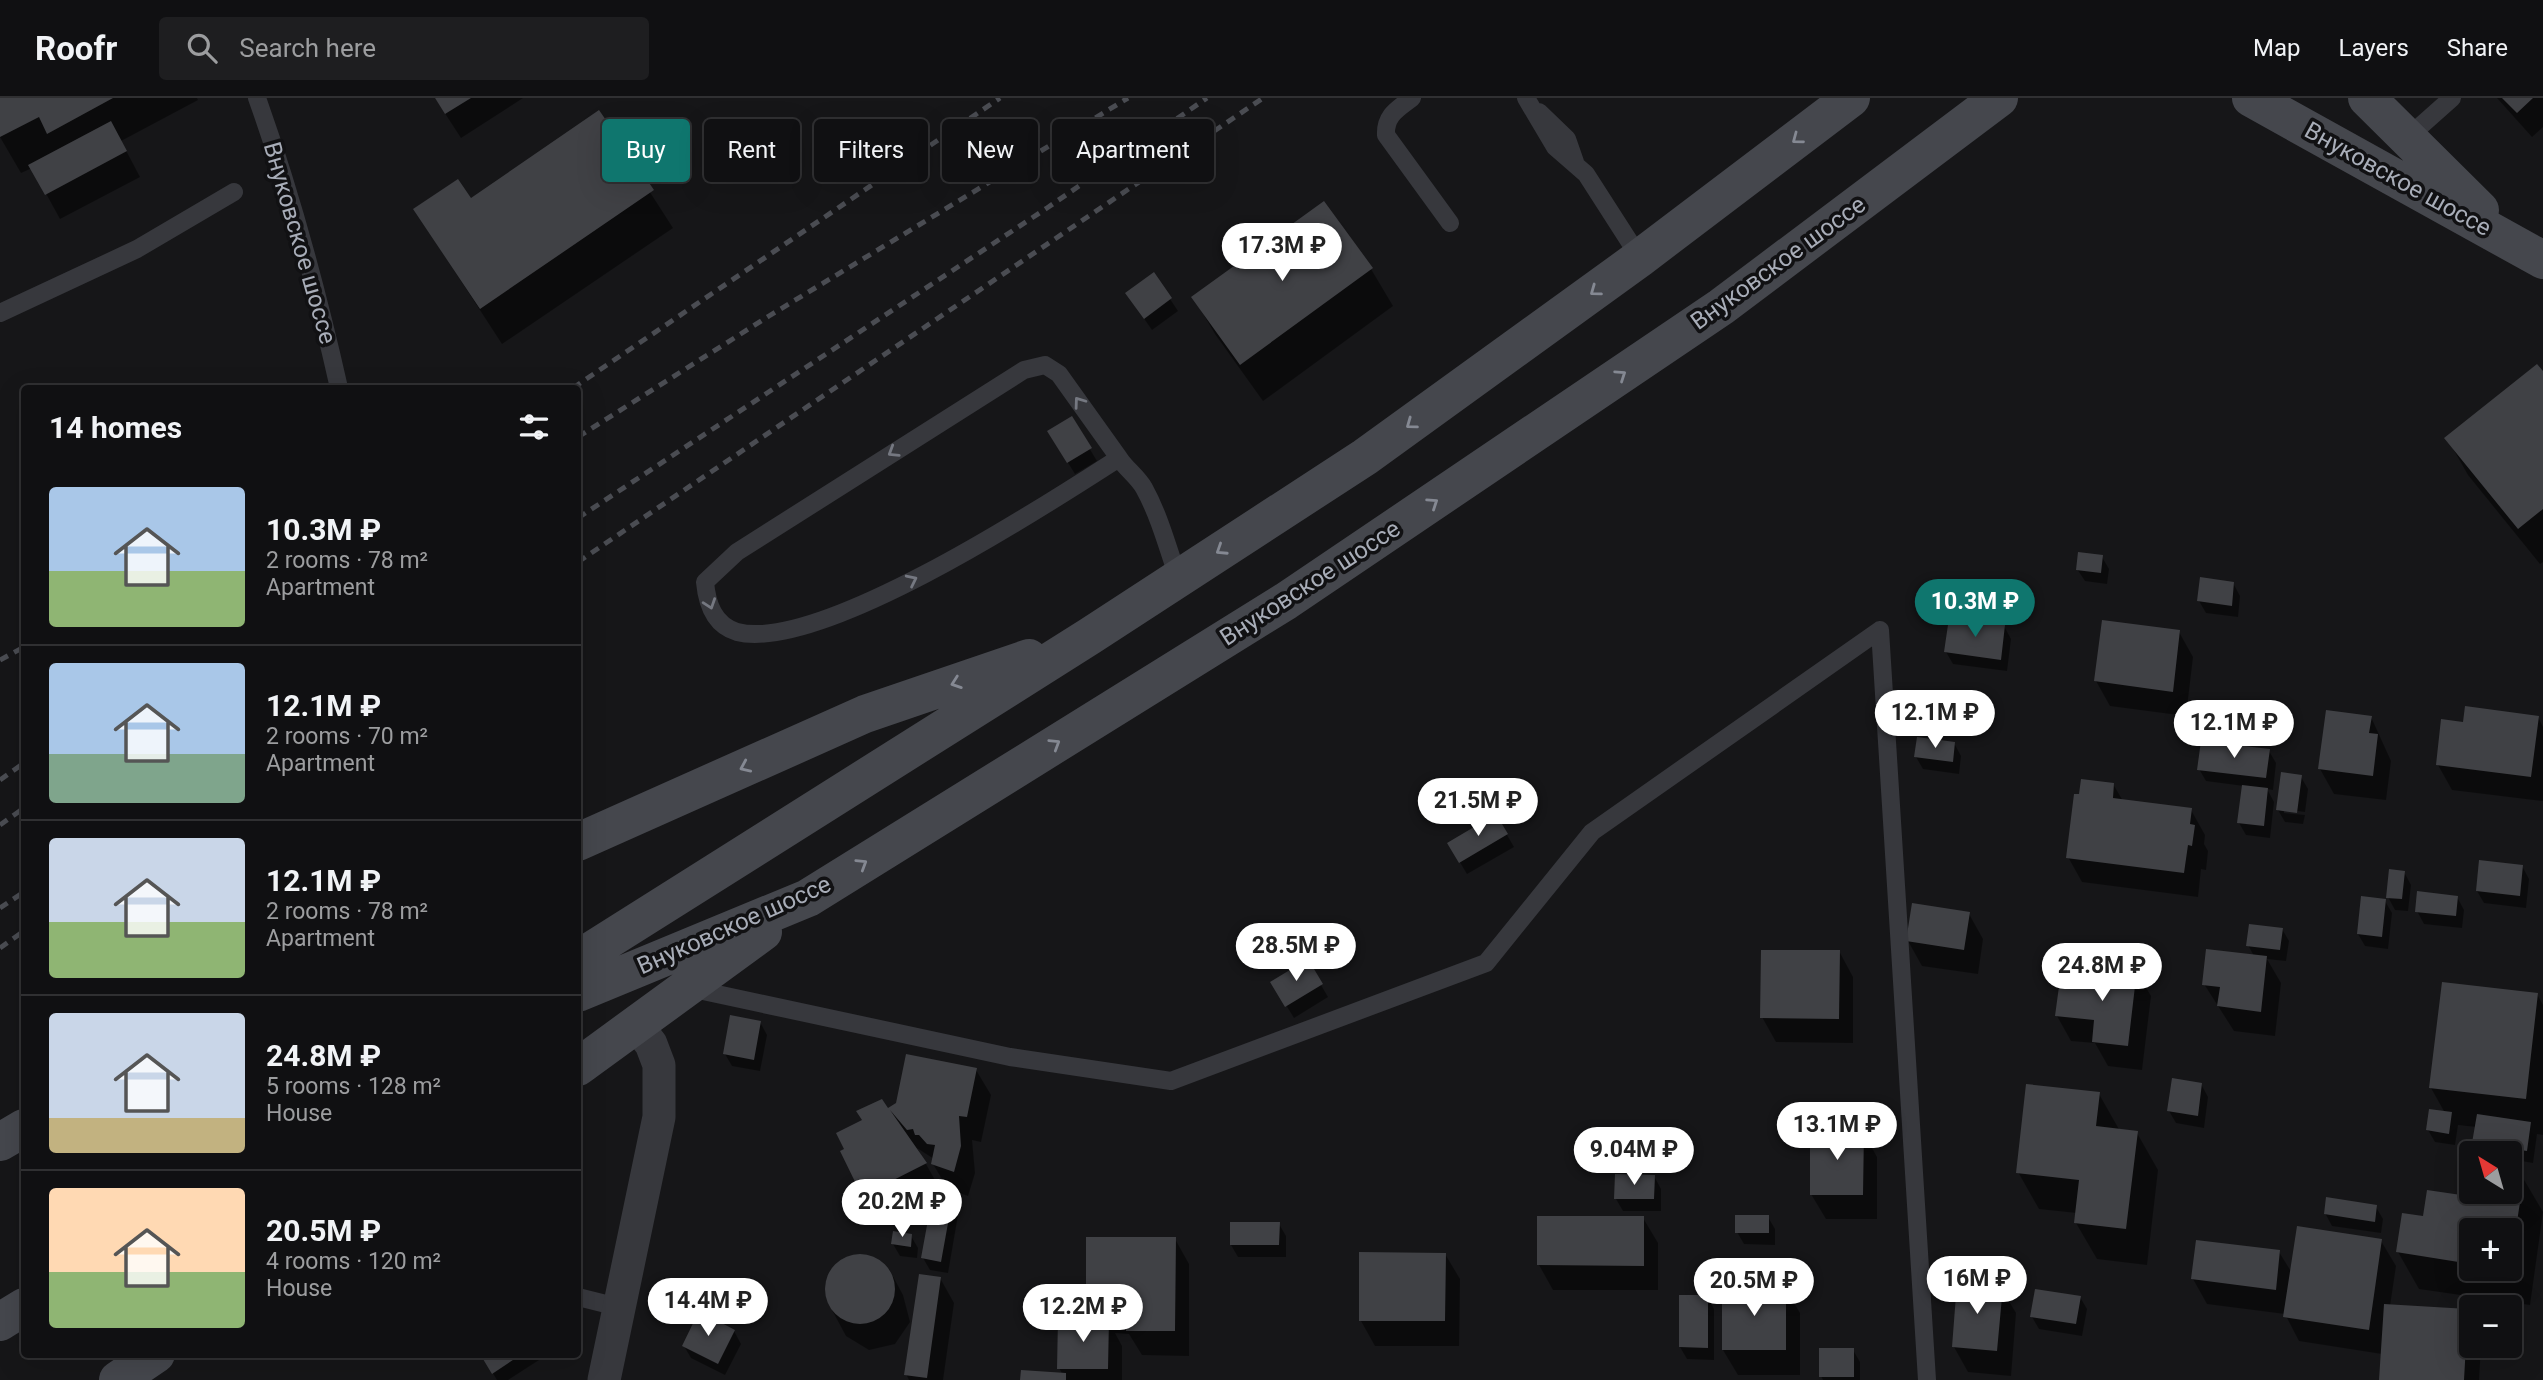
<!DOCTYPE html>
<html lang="en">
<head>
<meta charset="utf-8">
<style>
	:root { --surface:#101012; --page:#1e1e20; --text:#f1f3f6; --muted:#9c9d9f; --line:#303032; --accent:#0f766e }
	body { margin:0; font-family:Roboto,sans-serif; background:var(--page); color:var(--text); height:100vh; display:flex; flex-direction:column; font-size:26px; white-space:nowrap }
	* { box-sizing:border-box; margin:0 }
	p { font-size:23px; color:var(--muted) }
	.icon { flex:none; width:38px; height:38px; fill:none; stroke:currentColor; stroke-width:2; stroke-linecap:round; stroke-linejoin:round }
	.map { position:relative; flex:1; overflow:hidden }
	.side { position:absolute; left:21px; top:287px; width:560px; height:973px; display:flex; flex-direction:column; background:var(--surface); border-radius:7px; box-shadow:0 7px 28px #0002,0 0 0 2px var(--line) }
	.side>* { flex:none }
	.banner { position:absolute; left:602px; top:21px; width:665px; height:63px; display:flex; gap:14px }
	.needle { width:46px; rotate:323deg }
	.tools { position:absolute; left:2459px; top:1043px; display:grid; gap:14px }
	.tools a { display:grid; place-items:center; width:63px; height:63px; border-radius:7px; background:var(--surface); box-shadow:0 7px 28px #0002,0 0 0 2px var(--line); font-size:35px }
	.price { position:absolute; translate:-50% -60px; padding:0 16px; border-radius:24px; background:#fff; color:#222; font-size:23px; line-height:46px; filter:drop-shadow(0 2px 4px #0008) }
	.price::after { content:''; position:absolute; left:50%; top:42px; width:21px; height:16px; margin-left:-10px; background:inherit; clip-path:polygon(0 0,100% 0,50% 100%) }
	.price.selected { background:var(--accent); color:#fff }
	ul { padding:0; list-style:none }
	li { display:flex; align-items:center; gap:21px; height:175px; padding:0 28px }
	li+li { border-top:2px solid var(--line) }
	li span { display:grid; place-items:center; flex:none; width:196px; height:140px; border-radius:7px; color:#555 }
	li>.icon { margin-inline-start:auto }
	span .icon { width:84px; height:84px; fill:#fffc; stroke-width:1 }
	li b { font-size:30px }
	h2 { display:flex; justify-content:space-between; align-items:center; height:84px; padding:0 28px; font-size:30px }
	.chip { padding:0 24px; border-radius:7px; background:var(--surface); box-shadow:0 7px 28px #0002,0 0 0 2px var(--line); font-size:24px; line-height:63px }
	.chip.selected { background:var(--accent); color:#fff }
	header { display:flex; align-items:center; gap:42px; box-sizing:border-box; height:98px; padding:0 35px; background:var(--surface); border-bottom:2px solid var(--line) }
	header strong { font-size:33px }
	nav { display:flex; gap:38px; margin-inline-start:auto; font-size:24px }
	.search { width:490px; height:63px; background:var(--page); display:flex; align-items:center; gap:18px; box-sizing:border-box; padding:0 24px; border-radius:7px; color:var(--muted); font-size:26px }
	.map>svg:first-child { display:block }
	.shadow { fill:#0007; fill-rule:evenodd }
	.building { fill:#404145 }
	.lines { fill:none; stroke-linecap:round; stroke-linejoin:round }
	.lane { stroke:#37383d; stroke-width:18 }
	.street { stroke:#37383d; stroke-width:33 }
	.secondary { stroke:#45474d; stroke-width:38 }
	.rail { stroke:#4a4c52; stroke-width:5; stroke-dasharray:9 7; stroke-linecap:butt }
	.oneway { stroke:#858993 }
	.oneway2 { stroke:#757881 }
	.labels { text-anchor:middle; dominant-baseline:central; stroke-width:7; stroke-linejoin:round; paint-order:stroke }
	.street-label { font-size:24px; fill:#a8adb8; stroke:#111113 }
</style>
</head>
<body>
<header>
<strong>Roofr</strong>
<div class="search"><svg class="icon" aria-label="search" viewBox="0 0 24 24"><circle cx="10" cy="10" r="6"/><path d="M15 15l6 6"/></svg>Search here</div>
<nav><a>Map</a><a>Layers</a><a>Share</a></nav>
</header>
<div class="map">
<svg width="2543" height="1282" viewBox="0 0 2543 1282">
	<rect width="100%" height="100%" fill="#161618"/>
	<!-- shadow -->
	<path class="shadow" d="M0,0H197L198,2L121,43L140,79L60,121L32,70L21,75L0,39Z
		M435,0H523L461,40Z
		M2497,0H2543V29L2532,39Z
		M599,15L673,130L502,246L415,112L470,103Z
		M1371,171L1393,208L1263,303L1215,236L1194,200Z
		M1154,177L1178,213L1152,232L1127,196Z
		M2543,276V464L2540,466L2468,377L2447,340Z
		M1071,320L1097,363L1075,376L1049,334Z
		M2102,459L2109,471L2107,486L2085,483L2077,471Z
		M2233,485L2240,498L2238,519L2206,515L2199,503Z
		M2004,528L2011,541L2007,573L1953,566L1946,554Z
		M2179,534L2193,559L2186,618L2110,608L2096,583Z
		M2371,619L2391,663L2386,702L2334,696L2320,671Z
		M2538,619L2543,629V703L2452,692L2438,667L2464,626Z
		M1954,645L1961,658L1959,676L1923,671L1916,659Z
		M2269,653L2276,665L2273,692L2267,691L2274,704L2270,740L2246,737L2239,725L2244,688L2206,683L2199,671Z
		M2301,679L2308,691L2305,714L2284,711V715L2305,717L2303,726L2285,724L2278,712Z
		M2113,686L2123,703L2191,712L2205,737L2204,746L2208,753L2206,772L2201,771L2198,799L2082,784L2068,759Z
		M1496,718L1514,749L1467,776L1449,746Z
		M2522,768L2529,781L2526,810L2484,805L2477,793Z
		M2404,774L2411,787L2408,813L2395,812L2388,799Z
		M2457,799L2464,812L2462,830L2424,826L2417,813Z
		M2385,803L2392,815L2388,851L2365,848L2358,836Z
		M1969,816L1983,841L1978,876L1922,868L1908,843Z
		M2282,831L2289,843L2286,863L2267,861L2281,885L2275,938L2234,933L2204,886L2254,858L2248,847Z
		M1839,853L1853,879V945L1776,944L1762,919Z
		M1307,863L1328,899L1294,920L1272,884Z
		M2136,873L2151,898L2142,972L2108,968L2095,945L2071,943L2057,918L2100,887Z
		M2537,896L2543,907V1037L2537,1036L2533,1065L2510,1061V1055H2480L2474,1045L2477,1029L2458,1027L2455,1047L2435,1044L2428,1032L2445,1015L2431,990Z
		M760,924L767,937L760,973L732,968L725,956Z
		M976,972L991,997L981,1044L972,1042L975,1075L968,1098L948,1091L933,1066L934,1061L917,1050L940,1091L878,1122L864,1097L888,1012Z
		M2201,986L2208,999L2204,1030L2176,1025L2169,1013Z
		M2099,996L2120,1033L2137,1035L2158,1072L2147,1167L2097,1161L2076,1125L2077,1115L2039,1111L2018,1074Z
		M1863,1034L1877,1059V1121H1826L1811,1096Z
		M1654,1078L1661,1091V1113H1623L1616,1101Z
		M2510,1078L2523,1080L2543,1114L2530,1207L2419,1191L2398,1154L2425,1120L2470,1100L2471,1092L2510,1094ZM2471,1132H2510V1171H2471Z
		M951,1105L958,1117L948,1175L930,1172L923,1160Z
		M2376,1109L2383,1121L2381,1135L2332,1128L2325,1115Z
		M1768,1119L1775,1131V1147L1744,1146L1737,1134Z
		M1643,1120L1658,1145V1192H1553L1539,1167Z
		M1279,1126L1286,1138V1159H1238L1231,1147Z
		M911,1138L918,1150L917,1160L900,1158L893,1146Z
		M1175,1141L1189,1166V1258L1142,1257L1129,1236L1115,1235L1122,1248V1282H1022L1063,1277L1059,1270L1095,1223L1088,1210Z
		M2381,1143L2396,1168L2390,1208L2467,1213L2471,1219V1248H2481L2479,1282H2381L2382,1256L2299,1243L2285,1216L2207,1206L2193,1181L2279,1154L2292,1175Z
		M1445,1156L1460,1181L1459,1248H1375L1361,1223Z
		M866,1157L889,1171L903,1197L910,1224L895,1246L869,1252L846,1238L832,1212L825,1185L840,1163Z
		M940,1180L954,1205L943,1282H909L906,1276Z
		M1785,1190L1800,1215V1277H1738L1723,1252Z
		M2001,1190L2016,1215L2011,1278L1968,1274L1954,1249Z
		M1707,1198L1714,1211V1262L1687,1261L1680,1249Z
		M2080,1199L2087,1211L2082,1238L2039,1231L2032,1219Z
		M734,1233L741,1246L725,1277L691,1260L684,1248Z
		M1853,1252L1860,1264V1282H1823L1821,1278Z
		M481,1256H536L539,1262L508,1282H497Z"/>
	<!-- building -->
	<path class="building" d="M0,0H113L47,36L39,19L0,39Z
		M435,0H471L445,16Z
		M2502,0H2533L2517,15Z
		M599,12L654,92L480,211L413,111L458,81L471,100Z
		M111,23L127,53L45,97L28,67Z
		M1324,103L1373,170L1240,267L1191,199Z
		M1154,174L1172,200L1144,221L1125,195Z
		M2537,266L2543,273V411L2518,431L2444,340Z
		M1072,318L1092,350L1067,365L1047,333Z
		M2078,454L2103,457L2101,475L2076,472Z
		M2200,479L2234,484L2232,508L2197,503Z
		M1949,520L2005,527L2001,562L1944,554Z
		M2102,522L2180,532L2173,594L2094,583Z
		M2465,608L2539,618L2531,679L2436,667L2441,621L2463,624Z
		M2326,612L2372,618L2369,635L2378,636L2373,678L2318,671Z
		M1917,639L1955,644L1953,664L1914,659Z
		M2201,643L2270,651L2266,680L2197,672Z
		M2281,674L2302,677L2297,715L2276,712Z
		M2081,681L2114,685L2113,700L2192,710L2190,726L2195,727L2192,748L2188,747L2184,775L2066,760L2074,696H2079Z
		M2242,687L2268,690L2264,728L2237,725Z
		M1496,716L1508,736L1459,765L1447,745Z
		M2479,762L2523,767L2520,798L2476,793Z
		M2389,771L2405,773L2402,801L2386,800Z
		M2417,793L2458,798L2456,818L2415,814Z
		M2361,798L2386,801L2382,839L2357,836Z
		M1912,805L1970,814L1964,852L1906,843Z
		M2249,826L2283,830L2280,852L2246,848Z
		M2206,851L2267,858L2261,914L2217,908L2220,889L2202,887Z
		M1761,852H1840L1839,921L1760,920Z
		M1308,861L1323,886L1285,909L1270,884Z
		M2100,867L2137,871L2128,948L2092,944L2094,922L2055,918L2060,881L2098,885Z
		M2442,884L2538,895L2526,1001L2429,990Z
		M730,917L761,923L754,962L723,956Z
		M906,956L977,970L967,1019L959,1018L961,1048L954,1074L931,1066L935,1047L927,1046L919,1037H915L913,1031L907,1032L890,1012L927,1065L862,1098L840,1053L844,1051L836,1035L862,1022L856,1013L882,1001L888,1010L896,1005Z
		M2172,980L2202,985L2198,1018L2167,1013Z
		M2026,986L2100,994L2096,1028L2138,1033L2126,1131L2074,1125L2079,1082L2016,1075Z
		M2429,1011L2452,1014L2449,1036L2426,1032Z
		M2477,1016L2531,1024L2527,1053L2472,1045Z
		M1810,1032H1864L1863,1097H1810Z
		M1615,1076L1655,1077L1654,1101H1614Z
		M2510,1076L2524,1078L2511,1163L2510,1132H2471V1166L2396,1154L2402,1115L2423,1118L2427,1092L2468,1098L2469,1094H2510Z
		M2326,1099L2377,1107L2375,1124L2324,1116Z
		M932,1100L952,1103L941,1164L921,1160Z
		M1735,1117H1769V1135H1735Z
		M1537,1118H1644V1168L1537,1167Z
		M1230,1124H1280L1279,1147H1230Z
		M2297,1128L2382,1141L2369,1232L2283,1219Z
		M893,1133L912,1136L911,1149L891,1146Z
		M1086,1139H1176L1175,1233H1126V1211H1086Z
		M2196,1142L2280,1152L2276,1192L2191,1181Z
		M1359,1154L1446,1155L1445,1223H1359Z
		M825 1191a35 35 0 1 1 70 0a35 35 0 1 1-70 0Z
		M919,1176L941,1179L927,1280L904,1277Z
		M1957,1184L2003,1188L1997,1253L1952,1249Z
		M1722,1188H1786V1252H1722Z
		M2035,1191L2081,1198L2076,1226L2030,1219Z
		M1679,1197H1708V1250L1679,1249Z
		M2384,1206L2468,1211L2464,1282H2379Z
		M699,1213L735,1232L718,1266L682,1248Z
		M1058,1220L1109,1221L1108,1271H1057Z
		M1819,1250H1854V1279H1819Z
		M480,1256H522L492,1276Z
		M1021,1272L1066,1275V1282H1020Z"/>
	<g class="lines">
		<!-- lane -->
		<path class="lane" d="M257,0C291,95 317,192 339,290
			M1412,0C1398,11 1385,17 1386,37L1450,125
			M1526,0L1555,49L1586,76L1640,160
			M1539,14L1567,41L1575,64
			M2407,40L2452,0
			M0,215L137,151L234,94
			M1119,360C1046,407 820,555 737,534C714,527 707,506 705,484L737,454L1024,272L1045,267L1059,276L1119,360C1126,371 1137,378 1144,390C1159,417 1168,450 1178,480
			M1880,532L1927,1282
			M689,890L1010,959L1171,983L1486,865L1592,734L1880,532
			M578,1199L618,1209"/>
		<!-- street -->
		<path class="street" d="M604,1282L659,1019V967L651,946L637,928"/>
		<!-- secondary -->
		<path class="secondary" d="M2251,0L2543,162
			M2367,0L2480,112
			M578,744L865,616L1029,560
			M578,861L1090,538L1365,359L1640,160L1851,0
			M578,895L808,800L1286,503L1721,209L1999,0
			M578,969L763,834
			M0,1044L24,1030
			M0,1224L24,1209
			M118,1282L156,1256"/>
		<!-- rail -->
		<path class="rail" d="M573,290L1000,0
			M578,339L769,218L1128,0
			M578,420L1047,110L1207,0
			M578,464L1263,0
			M0,562L24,549
			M0,682L24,665
			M0,727L24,710
			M0,810L24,794
			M0,850L24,833"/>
	</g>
	<!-- one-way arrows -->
	<defs><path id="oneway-chevron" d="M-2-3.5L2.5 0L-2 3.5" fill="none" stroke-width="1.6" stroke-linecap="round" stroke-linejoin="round" transform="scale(1.75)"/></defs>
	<g class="oneway">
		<use href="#oneway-chevron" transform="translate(1797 41) rotate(143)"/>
		<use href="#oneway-chevron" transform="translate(1595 193) rotate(144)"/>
		<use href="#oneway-chevron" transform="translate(1621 277) rotate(-34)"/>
		<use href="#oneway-chevron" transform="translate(1411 326) rotate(144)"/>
		<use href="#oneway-chevron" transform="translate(1433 405) rotate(-34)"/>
		<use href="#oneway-chevron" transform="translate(1221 452) rotate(147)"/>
		<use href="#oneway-chevron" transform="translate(956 585) rotate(161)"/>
		<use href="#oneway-chevron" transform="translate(1055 646) rotate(-32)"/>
		<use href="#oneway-chevron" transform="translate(745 669) rotate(156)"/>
		<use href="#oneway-chevron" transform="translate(862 766) rotate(-32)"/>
	</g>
	<g class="oneway2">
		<use href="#oneway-chevron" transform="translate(1079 304) rotate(-126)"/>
		<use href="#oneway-chevron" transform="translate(893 354) rotate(148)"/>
		<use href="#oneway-chevron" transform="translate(912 482) rotate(-26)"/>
		<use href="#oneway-chevron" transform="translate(710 506) rotate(71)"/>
	</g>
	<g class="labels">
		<!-- street labels -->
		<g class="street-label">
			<text transform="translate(2398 81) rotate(29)">Внуковское шоссе</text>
			<text transform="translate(300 145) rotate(74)">Внуковское шоссе</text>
			<text transform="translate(1778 165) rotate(-36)">Внуковское шоссе</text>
			<text transform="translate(1310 485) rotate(-33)">Внуковское шоссе</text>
			<text transform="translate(734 827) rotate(-24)">Внуковское шоссе</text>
		</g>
	</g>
</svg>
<div class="tools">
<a><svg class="needle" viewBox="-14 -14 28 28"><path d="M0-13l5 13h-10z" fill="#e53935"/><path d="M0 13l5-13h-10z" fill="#9c9d9f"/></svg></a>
<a>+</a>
<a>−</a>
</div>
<b class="price" style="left:1282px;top:185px">17.3M ₽</b>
<b class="price selected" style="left:1975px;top:541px">10.3M ₽</b>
<b class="price" style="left:1935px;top:652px">12.1M ₽</b>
<b class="price" style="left:2234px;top:662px">12.1M ₽</b>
<b class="price" style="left:1478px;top:740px">21.5M ₽</b>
<b class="price" style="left:1296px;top:885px">28.5M ₽</b>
<b class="price" style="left:2102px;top:905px">24.8M ₽</b>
<b class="price" style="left:1837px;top:1064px">13.1M ₽</b>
<b class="price" style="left:1634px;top:1089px">9.04M ₽</b>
<b class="price" style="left:902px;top:1141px">20.2M ₽</b>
<b class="price" style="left:1977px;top:1218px">16M ₽</b>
<b class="price" style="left:1754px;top:1220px">20.5M ₽</b>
<b class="price" style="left:708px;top:1240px">14.4M ₽</b>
<b class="price" style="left:1083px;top:1246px">12.2M ₽</b>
<div class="banner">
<a class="chip selected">Buy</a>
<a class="chip">Rent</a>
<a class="chip">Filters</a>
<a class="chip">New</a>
<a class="chip">Apartment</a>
</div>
<section class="side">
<h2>14 homes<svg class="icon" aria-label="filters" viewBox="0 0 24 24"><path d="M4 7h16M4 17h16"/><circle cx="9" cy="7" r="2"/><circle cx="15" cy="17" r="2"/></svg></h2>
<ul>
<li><span style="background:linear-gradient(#a9c7e8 60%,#8fb573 0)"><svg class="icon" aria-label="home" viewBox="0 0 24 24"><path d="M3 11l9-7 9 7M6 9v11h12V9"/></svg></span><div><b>10.3M ₽</b><p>2 rooms · 78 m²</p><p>Apartment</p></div></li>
<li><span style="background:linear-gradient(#a9c7e8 65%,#7fa58c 0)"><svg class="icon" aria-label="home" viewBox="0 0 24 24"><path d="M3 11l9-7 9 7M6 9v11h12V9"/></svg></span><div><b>12.1M ₽</b><p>2 rooms · 70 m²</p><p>Apartment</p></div></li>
<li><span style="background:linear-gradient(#c9d6e8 60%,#8fb573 0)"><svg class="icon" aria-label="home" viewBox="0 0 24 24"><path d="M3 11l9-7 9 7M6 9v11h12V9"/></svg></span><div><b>12.1M ₽</b><p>2 rooms · 78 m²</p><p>Apartment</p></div></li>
<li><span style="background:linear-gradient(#c9d6e8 75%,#c2b280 0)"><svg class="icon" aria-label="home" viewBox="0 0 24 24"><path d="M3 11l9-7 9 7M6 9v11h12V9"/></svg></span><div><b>24.8M ₽</b><p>5 rooms · 128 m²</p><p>House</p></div></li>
<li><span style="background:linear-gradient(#ffd9b3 60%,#8fb573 0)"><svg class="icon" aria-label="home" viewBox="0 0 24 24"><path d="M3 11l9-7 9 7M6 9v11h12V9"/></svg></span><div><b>20.5M ₽</b><p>4 rooms · 120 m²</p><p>House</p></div></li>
</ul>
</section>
</div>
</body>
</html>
